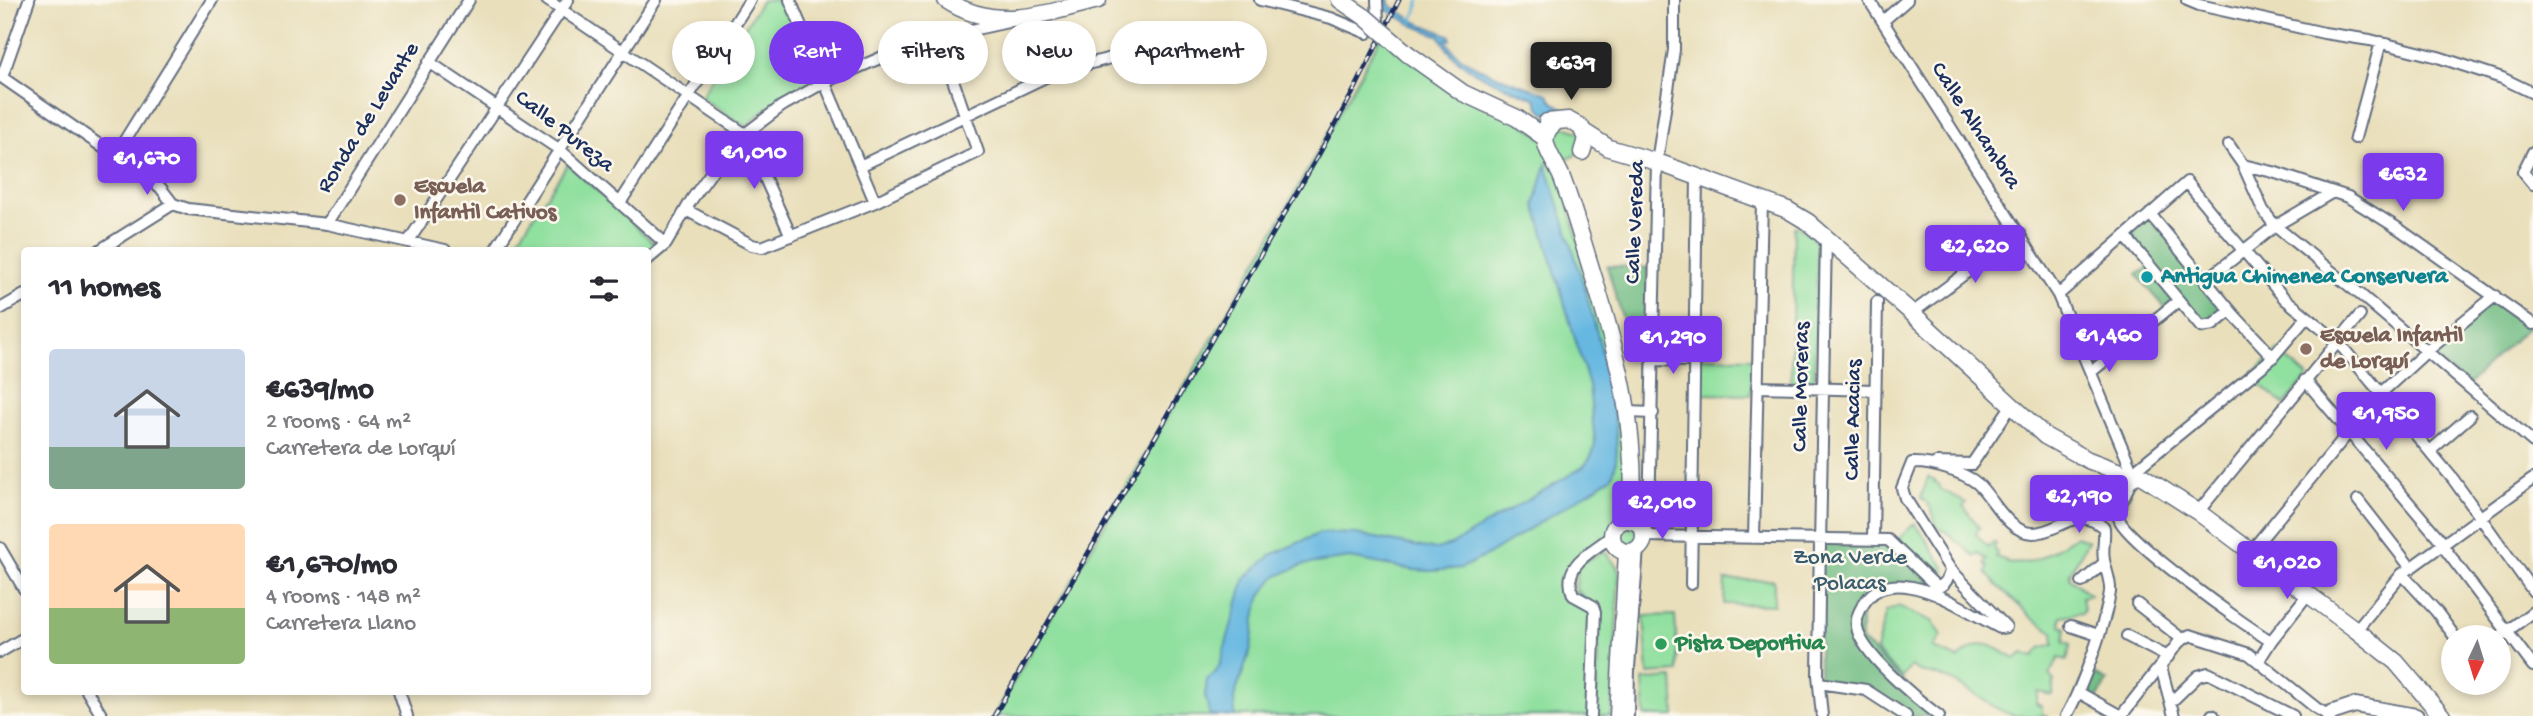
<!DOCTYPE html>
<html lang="en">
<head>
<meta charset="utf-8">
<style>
	:root { --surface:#fff; --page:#f7f7f7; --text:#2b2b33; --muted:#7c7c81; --accent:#7c3aed }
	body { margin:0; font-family:"Gochi Hand",sans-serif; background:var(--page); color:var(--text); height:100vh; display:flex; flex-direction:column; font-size:26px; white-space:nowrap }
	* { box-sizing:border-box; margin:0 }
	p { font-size:23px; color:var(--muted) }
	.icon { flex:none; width:38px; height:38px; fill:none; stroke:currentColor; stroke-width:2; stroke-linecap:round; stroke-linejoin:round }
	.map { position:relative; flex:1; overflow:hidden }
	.panel { position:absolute; left:21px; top:247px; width:630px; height:448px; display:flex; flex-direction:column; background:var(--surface); border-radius:7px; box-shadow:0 4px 10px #0003 }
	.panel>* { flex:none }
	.top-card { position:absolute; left:672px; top:21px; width:665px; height:63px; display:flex; gap:14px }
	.needle { width:46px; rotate:184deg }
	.buttons { position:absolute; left:2441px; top:625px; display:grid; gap:14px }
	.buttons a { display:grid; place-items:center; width:70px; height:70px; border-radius:50%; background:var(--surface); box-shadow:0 4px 10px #0003; font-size:35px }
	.price { position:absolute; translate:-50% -60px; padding:0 16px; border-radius:7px; background:var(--accent); color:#fff; font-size:23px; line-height:46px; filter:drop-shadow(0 2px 4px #0008) }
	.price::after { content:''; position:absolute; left:50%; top:42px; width:21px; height:16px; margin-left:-10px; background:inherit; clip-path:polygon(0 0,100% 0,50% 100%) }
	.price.selected { background:#222; color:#fff }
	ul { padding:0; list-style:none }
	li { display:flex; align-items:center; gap:21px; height:175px; padding:0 28px }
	li span { display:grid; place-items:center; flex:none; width:196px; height:140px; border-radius:7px; color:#555 }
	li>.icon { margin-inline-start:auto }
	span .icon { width:84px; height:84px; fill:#fffc; stroke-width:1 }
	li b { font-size:30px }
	h2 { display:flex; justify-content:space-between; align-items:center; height:84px; padding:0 28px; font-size:30px }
	.pill { padding:0 24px; border-radius:32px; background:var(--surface); box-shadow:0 4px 10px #0003; font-size:24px; line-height:63px }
	.pill.selected { background:var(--accent); color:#fff }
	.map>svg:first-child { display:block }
	.green { fill:#90e09f; stroke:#56887e; stroke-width:2 }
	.forest { fill:#74be86; stroke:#487672; stroke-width:2 }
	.water { fill:#66b8e1; stroke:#4074a0; stroke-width:2 }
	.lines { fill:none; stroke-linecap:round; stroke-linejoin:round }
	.stream { stroke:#66b8e1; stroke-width:2.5 }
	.minor-casing { stroke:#636d7f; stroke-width:14 }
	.tertiary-casing { stroke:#636d7f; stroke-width:18 }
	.secondary-casing { stroke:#636d7f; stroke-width:19 }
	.minor { stroke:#fff; stroke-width:10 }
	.tertiary { stroke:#fff; stroke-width:14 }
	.secondary { stroke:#fff; stroke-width:16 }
	.rail-casing { stroke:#1b2f5e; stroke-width:5 }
	.rail { stroke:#fbf7ec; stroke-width:2.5; stroke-dasharray:8; stroke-linecap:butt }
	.secondary-bridge-casing { stroke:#636d7f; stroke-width:19; stroke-linecap:butt }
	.secondary-bridge { stroke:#fff; stroke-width:16 }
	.education-dot { fill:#8d6e63; stroke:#fbf7ec; stroke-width:2.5 }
	.culture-dot { fill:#0f9aa8; stroke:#fbf7ec; stroke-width:2.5 }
	.leisure-dot { fill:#2e9e5b; stroke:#fbf7ec; stroke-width:2.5 }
	.labels { text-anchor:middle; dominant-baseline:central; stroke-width:5; stroke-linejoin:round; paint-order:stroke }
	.street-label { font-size:23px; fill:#1b2f5e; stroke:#fbf7ec }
	.education-label { font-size:23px; font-weight:bold; fill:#785e54; stroke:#fbf7ec; text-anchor:start }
	.culture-label { font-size:23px; font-weight:bold; fill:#0d838f; stroke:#fbf7ec; text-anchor:start }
	.park-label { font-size:23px; fill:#385b6e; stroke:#fbf7ec }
	.leisure-label { font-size:23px; font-weight:bold; fill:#27864d; stroke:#fbf7ec; text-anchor:start }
</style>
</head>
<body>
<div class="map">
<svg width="2533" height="716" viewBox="0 0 2533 716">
	<rect width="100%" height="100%" fill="#fbf7ec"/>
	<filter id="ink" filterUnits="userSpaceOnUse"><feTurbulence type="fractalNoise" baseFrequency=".0143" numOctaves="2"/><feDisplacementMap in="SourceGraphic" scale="14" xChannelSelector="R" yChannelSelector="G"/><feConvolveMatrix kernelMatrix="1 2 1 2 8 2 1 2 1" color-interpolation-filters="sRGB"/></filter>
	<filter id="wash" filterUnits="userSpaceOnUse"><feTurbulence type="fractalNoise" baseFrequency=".00686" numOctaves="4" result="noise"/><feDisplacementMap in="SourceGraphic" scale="28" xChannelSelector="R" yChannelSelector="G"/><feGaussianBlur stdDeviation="1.57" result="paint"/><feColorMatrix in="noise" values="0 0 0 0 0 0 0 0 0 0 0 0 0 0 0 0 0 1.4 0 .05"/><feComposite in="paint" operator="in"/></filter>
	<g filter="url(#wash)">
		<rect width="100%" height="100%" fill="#e9dfbb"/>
		<!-- green -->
		<path class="green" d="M762,0H783L818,76L763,111L746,127L701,97Z
			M1383,33L1544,138L1559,170L1630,429L1627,520L1618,523L1613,532L1578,559L1571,589L1593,606L1592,716H994L1265,247Z
			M1556,124L1582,133L1576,155L1570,158L1558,157L1548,133Z
			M568,164L656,245L648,252L511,250Z
			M1797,226L1818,242L1814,382L1791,381L1794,227Z
			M2278,351L2308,377L2284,405L2250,376Z
			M1699,357L1752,358L1751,395L1699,394Z
			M1928,477L1935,480L1934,482L1940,485L1939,488L1966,503L1963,506L1980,528L1975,533L1988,547L1993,542L1996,544L1994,549L1997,552L1996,557L2007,561V563C2032,567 2053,551 2076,536L2088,541L2070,573V578L2090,595L2082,597L2084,609L2082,613L2061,616V626L2066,628L2064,642L2071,644L2067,660L2059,658L2049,675L2054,681L2052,695L2038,692L2036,704L2042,706V714L2048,716C2038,716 2025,716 2016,716C1992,710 1973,690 1950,680C1934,672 1926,677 1911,666L1902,678L1876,651L1886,611L1898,606L1932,621L1942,635L1933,648L1958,659C1984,636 1989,644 2015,659L2023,653L2033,657L2040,648L2054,644L2053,632L2032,618L1997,585L1986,572L1988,568L1985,563L1987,560L1978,553L1974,556L1959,542H1956L1952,536L1936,526C1935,516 1930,503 1921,498Z
			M1613 536a14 14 0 1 1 28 0a14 14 0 1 1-28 0Z
			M1915,523L1945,568L1944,573L1934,574L1897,540Z
			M1604,551L1617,566L1619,573L1612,716H1595L1600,613L1576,589L1578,565Z
			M1725,580H1774V605L1724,604Z
			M1675,615L1678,672L1648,674L1644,616Z
			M1673,678L1675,716H1645L1643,680Z"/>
		<!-- forest -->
		<path class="forest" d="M2150,214L2230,311L2206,328L2178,301L2167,310L2137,275L2149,267L2125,236Z
			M1607,266L1648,268L1647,398L1646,399Z
			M2495,296L2532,323L2467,385L2427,351Z
			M1819,539L1888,540L1938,588L1885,587L1861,608V639L1939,716H1906L1866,690L1819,683Z
			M2086,669L2107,681L2096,701L2078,692Z"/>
		<!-- water -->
		<path class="water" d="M1383,0H1390L1388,4L1416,22L1451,36V40L1446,39C1457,68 1521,84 1548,94L1553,102L1567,111L1547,114L1539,107L1536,99C1503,84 1455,72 1440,36L1415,26L1382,7Z
			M1546,164C1563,220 1638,433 1611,478L1486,556L1461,568L1432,571L1413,570L1350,558L1302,565L1275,577L1261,595L1256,612L1251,648L1234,698L1235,716H1210L1205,696L1207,680L1216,672L1220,664L1245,578L1271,555L1320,533L1356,534L1426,548L1436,549L1451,545L1583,467C1590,459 1594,453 1595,443L1589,386L1535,204Z"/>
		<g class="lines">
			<!-- stream -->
			<path class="stream" d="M1412,23L1420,0"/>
		</g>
	</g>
	<g filter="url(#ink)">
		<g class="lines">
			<defs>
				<path id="minor" d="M547,0L745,134L791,236
					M790,0L875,202
					M1260,0L1331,18L1367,33L1378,22L1377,0
					M1869,0L2058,295L2130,466
					M2187,0L2199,5L2324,33L2370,40L2438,57L2502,78L2533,93
					M1034,15L1054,73
					M1883,21L1907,0
					M429,62L560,150L666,244
					M0,76L160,187L173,204L188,209L327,224L445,250
					M2,77L29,0
					M2355,138L2381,42
					M2229,145L2243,165L2263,210L2275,226L2362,296L2533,442
					M2533,152L2523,172L2533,184
					M115,156L212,0
					M2243,165L2273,172L2348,197L2399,229L2533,324
					M860,166L1054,73L1149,48
					M620,203L750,0
					M686,210L752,245L762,247L875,202L978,152L938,37
					M2150,214L2234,315L2273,357
					M327,224L469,0
					M2125,236L2201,327L2213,325L2230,311
					M408,242L568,0
					M100,250L173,204
					M495,250L656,0
					M648,259L666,244L692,199L723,156L745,134L782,106L825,82L917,42L1008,22
					M2205,281L2275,226L2333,192
					M2058,295L2187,182L2219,222L2285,299L2337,341L2453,479L2533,591
					M0,309L24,295
					M1912,313L2020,233
					M1654,360L1693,361
					M2091,372L2178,301
					M2305,380L2443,543
					M1757,387L1875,390
					M1628,412L1653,413
					M2430,451L2470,416
					M1936,463L1972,464L2011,406
					M2139,467L2270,360L2306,318
					M2133,477C2129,488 2117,506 2119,518C2122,538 2248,628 2271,641
					M2358,500L2411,568
					M2198,512L2360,315
					M1641,527L1649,516L1657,162L1674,50V0
					M1644,536L1888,540L1938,588
					M1754,538L1762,201
					M1873,540L1877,302
					M2442,545L2533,666
					M0,548L24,589
					M2251,551L2381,393L2427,351L2495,296
					M2402,574L2436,611L2455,637
					M2082,582L2104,563
					M1691,584L1697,177
					M1927,591C1940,589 1949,583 1950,569L1905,498L1902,488L1912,463C1930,462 1964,472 1978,484C1993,498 2008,533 2033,533C2058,533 2077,504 2104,528C2105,539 2102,550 2104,560C2106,571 2111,581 2110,592C2105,625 2082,688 2066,716
					M2137,604L2182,639
					M2071,626L2098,635
					M2356,630L2402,574L2533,479
					M2127,636L2168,657
					M2499,637L2533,612
					M0,652L24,638
					M2259,660L2271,641L2308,594
					M2161,667L2174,716
					M1819,683L1866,690L1906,716
					M87,691L102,716
					M399,691L407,716
					M2078,692L2121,716
					M2171,702L2198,676L2208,673L2293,716
					M2212,715L2214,716
					M1591,716L1595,612L1593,606L1573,595C1561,564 1592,552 1612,536
					M1628,716L1629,668L1638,548
					M1822,716L1818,675L1819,597L1826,237
					M1939,716C1918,700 1860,653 1857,627C1855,617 1862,605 1868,598C1879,585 1897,584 1912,587C1942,593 1972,614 2000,628L2006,627L1950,569
					M2121,716L2179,642L2190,635L2249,654L2316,708L2328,715"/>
				<path id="tertiary" d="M2329,716L2331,713L2355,705L2416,716"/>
				<path id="secondary" d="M946,0C996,33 1046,13 1098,0
					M1340,0L1365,17
					M1408,54L1463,93L1517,118L1545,138
					M1547,122L1568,120L1581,127L1586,139L1582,152
					M1555,123C1533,139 1555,159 1562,178C1574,210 1583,243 1593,275C1620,362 1637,428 1632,521
					M1584,132L1609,148L1657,162L1788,210L1808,222L1912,313L2045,436L2088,460L2133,477L2139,474
					M2139,474L2198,512L2356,630L2396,662L2442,716
					M1612 536a16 16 0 1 1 32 0a16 16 0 1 1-32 0Z
					M1618,716L1627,552"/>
			</defs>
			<!-- minor casing -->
			<use href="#minor" class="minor-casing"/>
			<!-- tertiary casing -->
			<use href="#tertiary" class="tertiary-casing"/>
			<!-- secondary casing -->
			<use href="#secondary" class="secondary-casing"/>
			<!-- minor -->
			<use href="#minor" class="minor"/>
			<!-- tertiary -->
			<use href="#tertiary" class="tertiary"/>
			<!-- secondary -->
			<use href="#secondary" class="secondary"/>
			<defs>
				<path id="rail" d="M994,716L1319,154L1357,85L1399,0"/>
			</defs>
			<!-- rail casing -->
			<use href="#rail" class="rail-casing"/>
			<!-- rail -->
			<use href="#rail" class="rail"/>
			<defs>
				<path id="secondary-bridge" d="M1365,17L1408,54"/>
			</defs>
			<!-- secondary-bridge casing -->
			<use href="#secondary-bridge" class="secondary-bridge-casing"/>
			<!-- secondary-bridge -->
			<use href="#secondary-bridge" class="secondary-bridge"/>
		</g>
	</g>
	<!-- markers -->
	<g class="education-dot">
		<circle cx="400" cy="200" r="7"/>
		<circle cx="2306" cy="349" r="7"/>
	</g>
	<circle class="culture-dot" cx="2147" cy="277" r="7"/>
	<circle class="leisure-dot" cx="1661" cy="644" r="7"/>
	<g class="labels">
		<!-- street labels -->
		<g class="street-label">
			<text transform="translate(369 118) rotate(-58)">Ronda de Levante</text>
			<text transform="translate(1975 126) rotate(57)">Calle Alhambra</text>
			<text transform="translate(564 132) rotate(38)">Calle Pureza</text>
			<text transform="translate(1636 222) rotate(-88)">Calle Vereda</text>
			<text transform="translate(1802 387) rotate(-89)">Calle Moreras</text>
			<text transform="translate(1854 420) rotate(-89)">Calle Acacias</text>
		</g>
		<!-- education labels -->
		<g class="education-label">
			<text x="414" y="187">Escuela<tspan x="414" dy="26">Infantil Cativos</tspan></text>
			<text x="2320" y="336">Escuela Infantil<tspan x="2320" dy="26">de Lorquí</tspan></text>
		</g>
		<!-- culture labels -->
		<g class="culture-label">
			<text x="2161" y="277">Antigua Chimenea Conservera</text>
		</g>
		<!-- park labels -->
		<g class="park-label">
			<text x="1850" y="558">Zona Verde<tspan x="1850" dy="26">Polacas</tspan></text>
		</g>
		<!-- leisure labels -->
		<g class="leisure-label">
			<text x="1675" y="644">Pista Deportiva</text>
		</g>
	</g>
</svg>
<div class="buttons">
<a><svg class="needle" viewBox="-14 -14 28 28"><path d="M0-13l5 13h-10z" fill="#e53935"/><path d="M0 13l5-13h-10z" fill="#7c7c81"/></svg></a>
</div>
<b class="price selected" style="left:1571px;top:102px">€639</b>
<b class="price" style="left:754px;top:191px">€1,010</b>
<b class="price" style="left:147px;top:197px">€1,670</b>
<b class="price" style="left:2403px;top:213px">€632</b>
<b class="price" style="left:1975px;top:285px">€2,620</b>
<b class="price" style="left:2109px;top:374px">€1,460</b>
<b class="price" style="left:1673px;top:376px">€1,290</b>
<b class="price" style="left:2386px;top:452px">€1,950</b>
<b class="price" style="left:2079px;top:535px">€2,190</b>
<b class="price" style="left:1662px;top:541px">€2,010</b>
<b class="price" style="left:2287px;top:601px">€1,020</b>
<div class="top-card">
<a class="pill">Buy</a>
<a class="pill selected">Rent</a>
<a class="pill">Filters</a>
<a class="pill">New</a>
<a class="pill">Apartment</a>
</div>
<section class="panel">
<h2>11 homes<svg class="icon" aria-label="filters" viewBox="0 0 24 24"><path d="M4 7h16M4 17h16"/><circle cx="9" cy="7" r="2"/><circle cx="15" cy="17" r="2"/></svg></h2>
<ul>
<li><span style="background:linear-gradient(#c9d6e8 70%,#7fa58c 0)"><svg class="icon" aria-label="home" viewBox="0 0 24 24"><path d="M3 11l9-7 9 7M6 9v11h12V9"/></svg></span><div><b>€639/mo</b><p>2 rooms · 64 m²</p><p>Carretera de Lorquí</p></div></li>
<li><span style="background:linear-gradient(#ffd9b3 60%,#8fb573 0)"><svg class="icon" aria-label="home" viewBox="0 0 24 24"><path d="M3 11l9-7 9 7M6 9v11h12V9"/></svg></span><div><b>€1,670/mo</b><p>4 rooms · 148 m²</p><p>Carretera Llano</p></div></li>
</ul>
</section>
</div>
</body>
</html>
